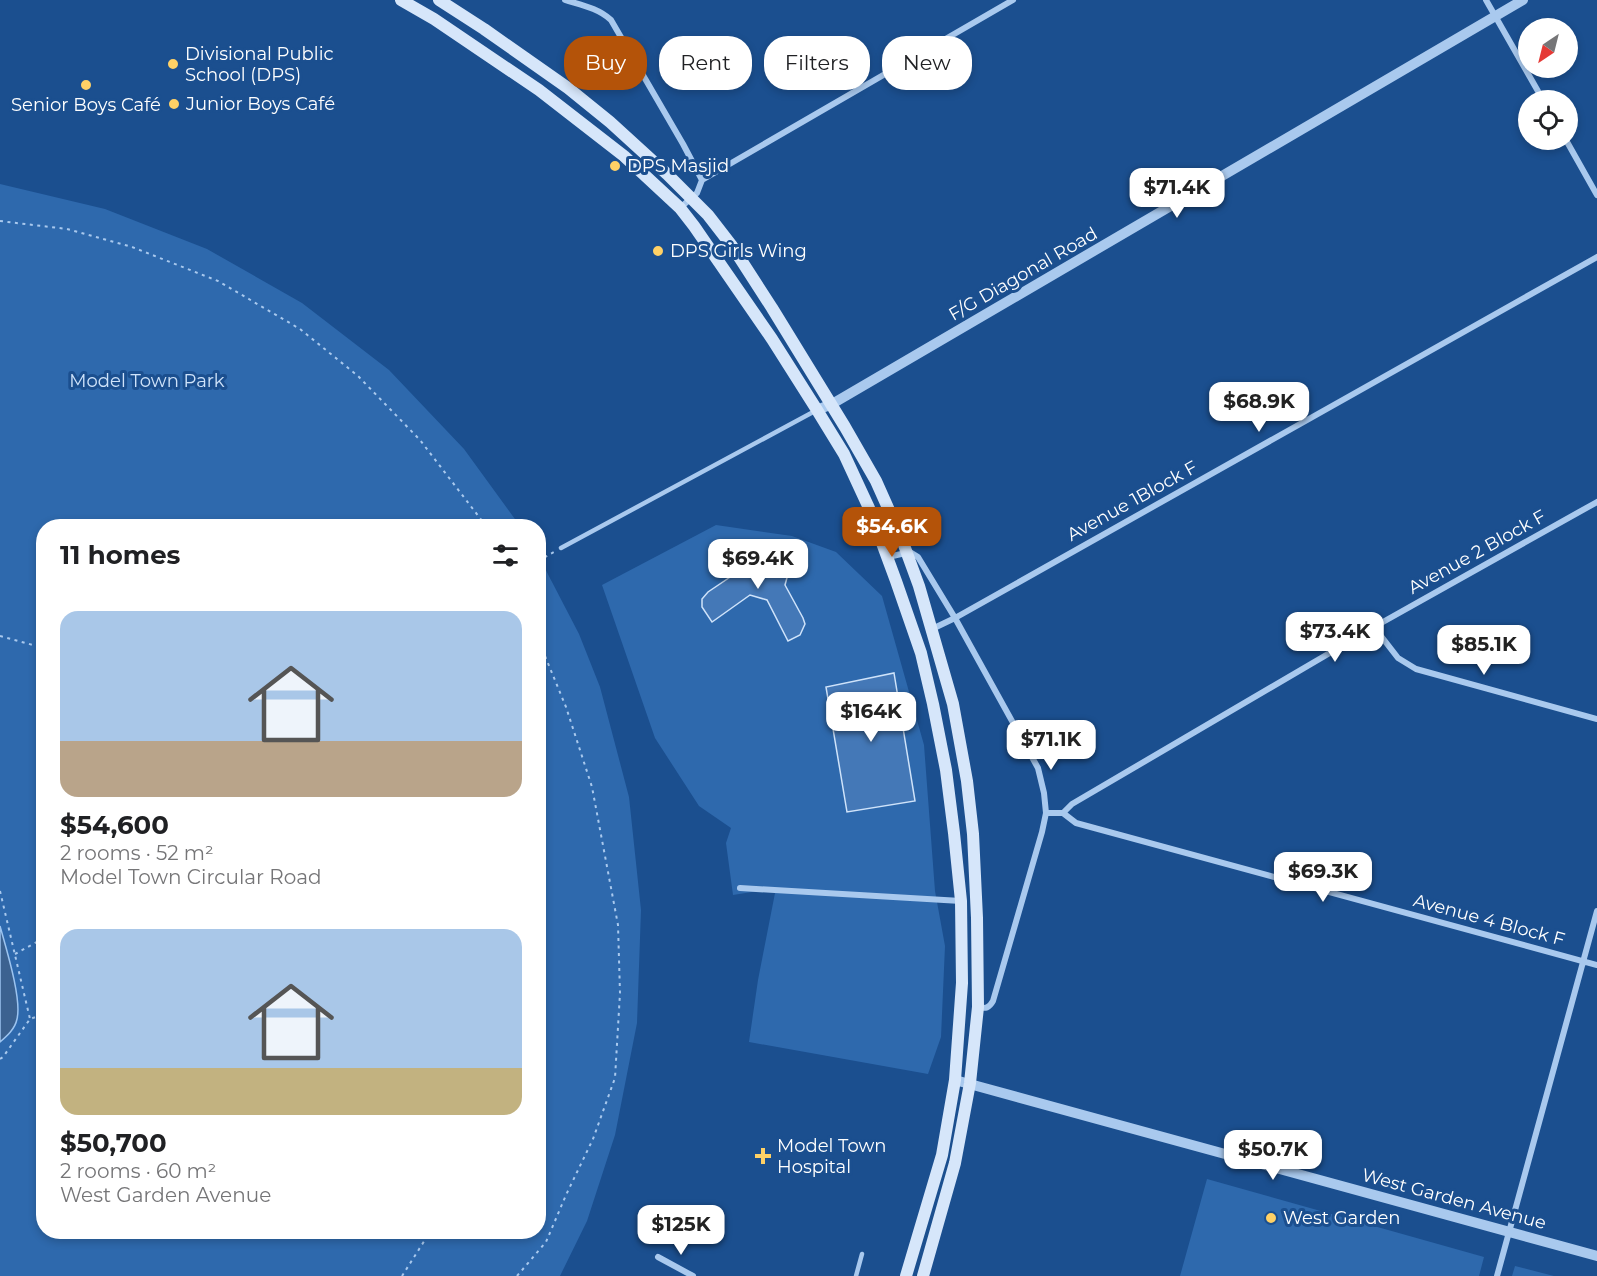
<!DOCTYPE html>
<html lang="en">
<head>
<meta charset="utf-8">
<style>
	:root { --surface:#fff; --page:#f6f6f6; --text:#202124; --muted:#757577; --accent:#b45309 }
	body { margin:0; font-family:Montserrat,sans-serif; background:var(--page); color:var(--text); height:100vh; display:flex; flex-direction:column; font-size:22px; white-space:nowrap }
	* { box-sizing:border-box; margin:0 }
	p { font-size:20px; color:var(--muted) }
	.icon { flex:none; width:33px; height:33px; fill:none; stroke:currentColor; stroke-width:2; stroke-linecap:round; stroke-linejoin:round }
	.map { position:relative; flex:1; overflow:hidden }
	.sheet { position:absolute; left:36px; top:519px; width:510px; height:720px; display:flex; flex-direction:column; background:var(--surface); border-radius:24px; box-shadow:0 3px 9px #0003 }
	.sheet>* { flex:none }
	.top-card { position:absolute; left:564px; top:36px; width:570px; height:54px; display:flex; gap:12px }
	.needle { width:39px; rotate:215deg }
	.controls { position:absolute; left:1518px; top:18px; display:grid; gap:12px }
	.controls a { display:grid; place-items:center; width:60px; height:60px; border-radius:50%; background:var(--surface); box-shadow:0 3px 9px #0003; font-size:30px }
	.price { position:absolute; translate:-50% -51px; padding:0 14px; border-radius:12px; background:#fff; color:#222; font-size:20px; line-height:39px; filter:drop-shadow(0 2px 3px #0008) }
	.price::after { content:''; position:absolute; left:50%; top:36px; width:18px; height:14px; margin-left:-9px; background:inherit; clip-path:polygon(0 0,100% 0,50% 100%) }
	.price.selected { background:var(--accent); color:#fff }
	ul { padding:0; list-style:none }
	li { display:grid; align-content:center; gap:12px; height:318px; padding:0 24px }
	li span { display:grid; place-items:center; height:186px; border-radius:18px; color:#555 }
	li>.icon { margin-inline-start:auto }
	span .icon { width:108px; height:108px; fill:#fffc; stroke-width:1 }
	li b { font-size:26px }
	h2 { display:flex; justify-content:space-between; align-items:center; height:72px; padding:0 24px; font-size:26px }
	.pill { padding:0 21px; border-radius:24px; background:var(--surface); box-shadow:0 3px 9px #0003; font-size:21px; line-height:54px }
	.pill.selected { background:var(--accent); color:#fff }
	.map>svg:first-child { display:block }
	.green { fill:#2e69ad }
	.water { fill:#3c6290; stroke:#9cc4f0; stroke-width:1.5 }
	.building { fill:#4478b7; stroke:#cfe3fa; stroke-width:1.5 }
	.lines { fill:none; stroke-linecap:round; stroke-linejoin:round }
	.path { stroke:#a9c9ee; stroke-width:2; stroke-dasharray:3 4.5; stroke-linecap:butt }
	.service { stroke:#a9c9ee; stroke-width:4.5 }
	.minor { stroke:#a9c9ee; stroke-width:6 }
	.tertiary { stroke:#a9c9ee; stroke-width:10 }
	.secondary { stroke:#d6e6fa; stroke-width:12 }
	.poi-dot { fill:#ffd166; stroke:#1b4f8f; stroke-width:2 }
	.labels { text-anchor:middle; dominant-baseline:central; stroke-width:6; stroke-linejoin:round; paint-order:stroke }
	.poi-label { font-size:18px; fill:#fff; stroke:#1b4f8f; text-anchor:start }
	.street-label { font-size:18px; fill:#fff; stroke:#1b4f8f }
	.park-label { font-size:18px; fill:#cfe3fa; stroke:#1b4f8f }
</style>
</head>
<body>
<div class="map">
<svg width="1597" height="1276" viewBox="0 0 1597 1276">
	<rect width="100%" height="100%" fill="#1b4f8f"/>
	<!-- green -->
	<path class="green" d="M0,184L105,209L207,249L302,303L389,370L464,449L520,526H44V1232H538L539,557L579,634L600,687L629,797L641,910L637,1023L615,1135L587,1221L560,1276H0Z
		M716,525L792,536L836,552L882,596L924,745L935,891L945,946L941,1037L928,1074L749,1042L758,980L776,888L733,895L726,843L731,828L699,806L655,738L602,585Z
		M1207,1179L1484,1257L1479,1276H1180Z
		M1515,1266L1554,1276H1512Z"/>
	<!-- water -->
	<path class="water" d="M0,926C6,948 22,999 17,1019C15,1029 7,1036 0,1042Z"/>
	<!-- building -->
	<path class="building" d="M763,542L782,548L778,563L790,567L785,585L803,618L805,624L800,635L788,641L767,600L750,595L712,622L702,607V599L708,592L739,571L744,552L759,556Z
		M894,673L915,801L847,812L826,687Z"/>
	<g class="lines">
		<!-- path -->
		<path class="path" d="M0,221L67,229L132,247L218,281L300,329L358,376L420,440L486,526
			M538,561L554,552
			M0,636L44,648
			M0,891L30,1019
			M15,954L44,938
			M0,1059L3,1057L30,1019L44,1014
			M402,1276L430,1232
			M517,1276L546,1242L566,1195L593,1139L615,1078L620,993L618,925L592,787L566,707L538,639"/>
		<!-- service -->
		<path class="service" d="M561,548L815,411
			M856,1276L862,1254"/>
		<!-- minor -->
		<path class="minor" d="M565,0C581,5 598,8 611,20L683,144L702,180
			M1486,0L1543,100
			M1566,140L1597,195
			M680,208L697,193L702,180L1013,0
			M888,557L910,552L918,557L955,618L1038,768L1044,793L1046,813L1042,832L993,1001C989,1008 986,1009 978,1007
			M1374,627L1398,658L1416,669L1597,719
			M932,629L955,618L1597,257
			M1046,813H1063
			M1063,813L1072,804L1374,627L1597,502
			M1063,813L1076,823L1597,965
			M740,888L961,901
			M658,1257L693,1276
			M1497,1276L1597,911"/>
		<!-- tertiary -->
		<path class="tertiary" d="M817,410L832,404L1523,0
			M955,1080L1597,1256"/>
		<!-- secondary -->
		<path class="secondary" d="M401,0L434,19L539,90L624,156L680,208L694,226L772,339L817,410L844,454L869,508L896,581L921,653L933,704L946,770L954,833L961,901L962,983L955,1080L942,1155L906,1276
			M439,0L484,29L568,88L610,122L667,174L708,215L732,246L772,308L845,427L876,481L901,537L919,586L953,704L967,781L973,834L977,918L978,1007L970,1083L955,1163L923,1276"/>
	</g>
	<!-- markers -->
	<g class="poi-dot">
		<circle cx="173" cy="64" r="6"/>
		<circle cx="86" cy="85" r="6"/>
		<circle cx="174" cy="104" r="6"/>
		<circle cx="615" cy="166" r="6"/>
		<circle cx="658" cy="251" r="6"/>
		<path d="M760 1147h6v6h6v6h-6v6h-6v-6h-6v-6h6z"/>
		<circle cx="1271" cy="1218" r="6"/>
	</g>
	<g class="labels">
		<!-- poi labels -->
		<g class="poi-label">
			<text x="185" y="54">Divisional Public<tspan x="185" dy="21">School (DPS)</tspan></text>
			<text x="186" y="104">Junior Boys Café</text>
			<text x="86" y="105" text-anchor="middle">Senior Boys Café</text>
			<text x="627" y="166">DPS Masjid</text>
			<text x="670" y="251">DPS Girls Wing</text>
			<text x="777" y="1146">Model Town<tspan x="777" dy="21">Hospital</tspan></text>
			<text x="1283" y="1218">West Garden</text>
		</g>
		<!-- street labels -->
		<g class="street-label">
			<text transform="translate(1023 274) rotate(-30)">F/G Diagonal Road</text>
			<text transform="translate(1132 501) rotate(-29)">Avenue 1Block F</text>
			<text transform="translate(1477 552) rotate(-29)">Avenue 2 Block F</text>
			<text transform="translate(1489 920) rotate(15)">Avenue 4 Block F</text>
			<text transform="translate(1454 1199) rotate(15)">West Garden Avenue</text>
		</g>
		<!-- park labels -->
		<g class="park-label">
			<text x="147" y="381">Model Town Park</text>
		</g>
	</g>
</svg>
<div class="controls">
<a><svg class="needle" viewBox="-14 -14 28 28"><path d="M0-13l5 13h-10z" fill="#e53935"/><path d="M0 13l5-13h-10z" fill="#757577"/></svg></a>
<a><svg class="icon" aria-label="locate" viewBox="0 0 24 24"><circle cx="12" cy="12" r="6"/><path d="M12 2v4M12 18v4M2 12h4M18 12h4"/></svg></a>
</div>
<b class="price" style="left:1177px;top:219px">$71.4K</b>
<b class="price" style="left:1259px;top:433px">$68.9K</b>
<b class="price selected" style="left:892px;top:558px">$54.6K</b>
<b class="price" style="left:758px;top:590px">$69.4K</b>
<b class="price" style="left:1335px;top:663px">$73.4K</b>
<b class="price" style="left:1484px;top:676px">$85.1K</b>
<b class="price" style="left:871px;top:743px">$164K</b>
<b class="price" style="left:1051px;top:771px">$71.1K</b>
<b class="price" style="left:1323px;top:903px">$69.3K</b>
<b class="price" style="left:1273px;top:1181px">$50.7K</b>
<b class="price" style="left:681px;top:1256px">$125K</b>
<div class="top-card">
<a class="pill selected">Buy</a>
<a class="pill">Rent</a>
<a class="pill">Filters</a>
<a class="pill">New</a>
</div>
<section class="sheet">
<h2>11 homes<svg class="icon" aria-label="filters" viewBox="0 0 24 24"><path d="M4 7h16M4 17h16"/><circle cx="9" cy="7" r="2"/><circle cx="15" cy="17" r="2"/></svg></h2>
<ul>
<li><span style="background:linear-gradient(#a9c7e8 70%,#b9a48a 0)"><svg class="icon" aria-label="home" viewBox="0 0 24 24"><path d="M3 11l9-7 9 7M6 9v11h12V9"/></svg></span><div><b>$54,600</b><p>2 rooms · 52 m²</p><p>Model Town Circular Road</p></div></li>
<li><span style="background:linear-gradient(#a9c7e8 75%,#c2b280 0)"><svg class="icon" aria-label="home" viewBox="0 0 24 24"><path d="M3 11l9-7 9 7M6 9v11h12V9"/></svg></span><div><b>$50,700</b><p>2 rooms · 60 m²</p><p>West Garden Avenue</p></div></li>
</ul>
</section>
</div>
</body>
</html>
